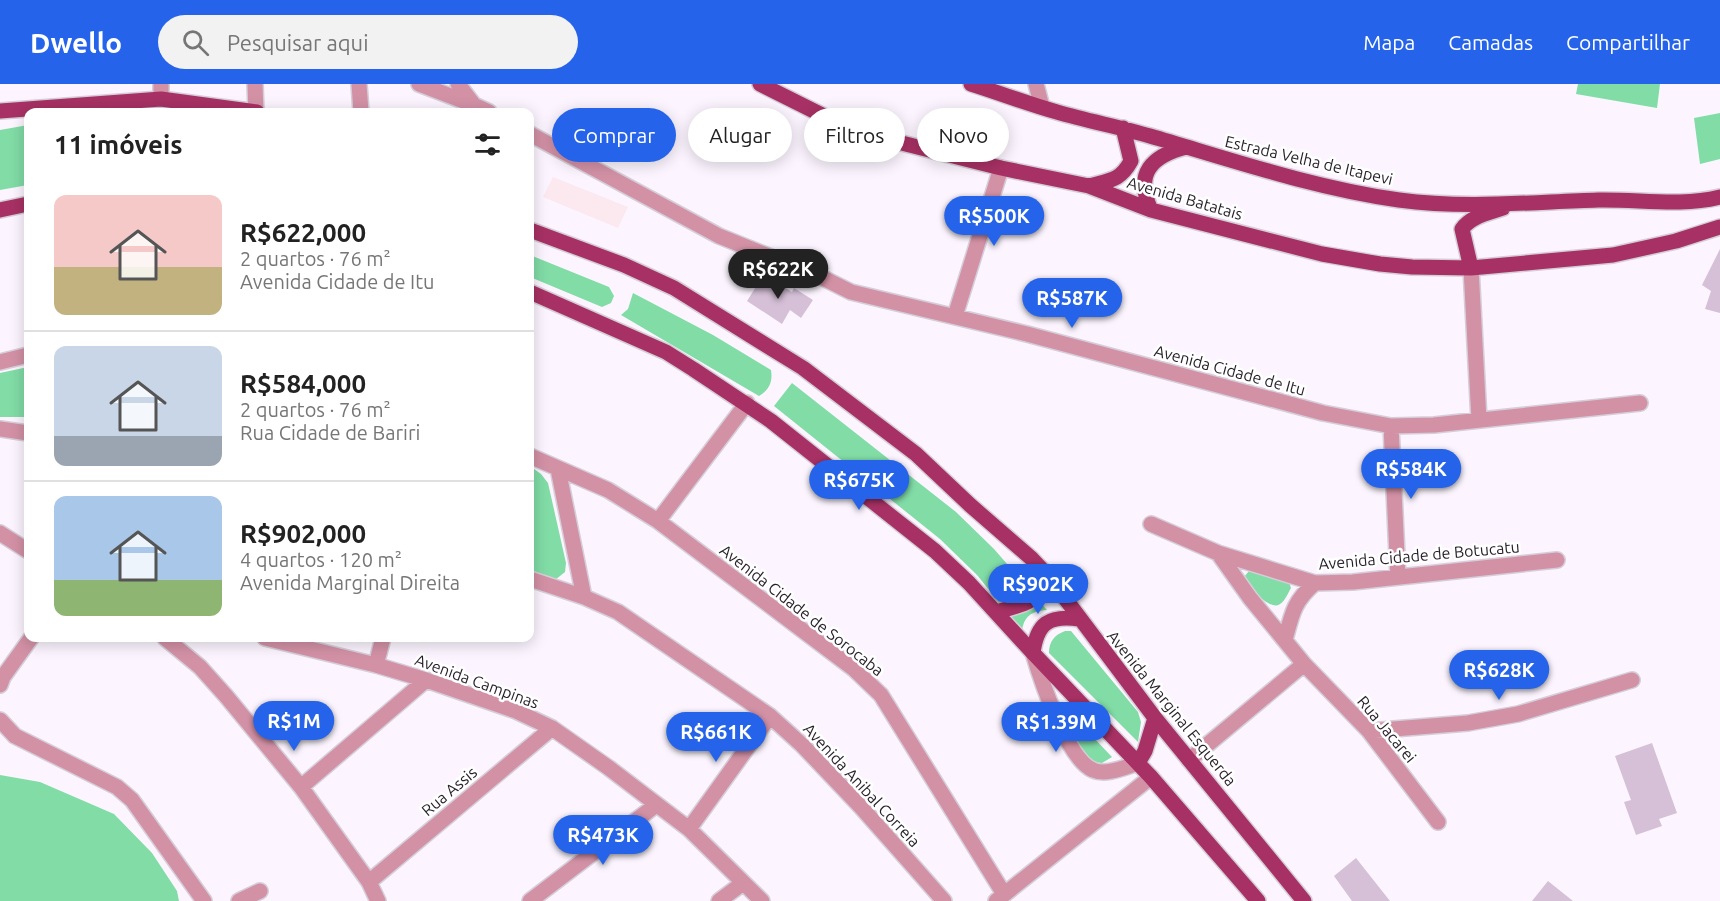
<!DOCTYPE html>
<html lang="pt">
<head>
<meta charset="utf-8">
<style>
	:root { --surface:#fff; --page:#f2f2f2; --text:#222; --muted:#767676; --line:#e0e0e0; --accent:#2563eb }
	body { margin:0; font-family:Ubuntu,sans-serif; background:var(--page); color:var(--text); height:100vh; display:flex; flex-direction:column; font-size:22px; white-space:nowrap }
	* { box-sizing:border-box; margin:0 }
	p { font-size:20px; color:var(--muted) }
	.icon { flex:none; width:33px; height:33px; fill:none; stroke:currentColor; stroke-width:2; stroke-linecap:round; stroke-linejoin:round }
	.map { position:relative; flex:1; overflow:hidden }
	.side { position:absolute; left:24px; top:24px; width:510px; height:534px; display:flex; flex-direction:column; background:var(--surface); border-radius:12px; box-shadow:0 3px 15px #0003 }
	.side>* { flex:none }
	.banner { position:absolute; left:552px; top:24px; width:570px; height:54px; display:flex; gap:12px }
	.price { position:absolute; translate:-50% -51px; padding:0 14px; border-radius:21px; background:var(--accent); color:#fff; font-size:20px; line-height:39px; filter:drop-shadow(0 2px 3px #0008) }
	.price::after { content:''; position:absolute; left:50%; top:36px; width:18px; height:14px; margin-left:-9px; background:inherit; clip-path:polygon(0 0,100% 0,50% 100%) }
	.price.on { background:#222; color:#fff }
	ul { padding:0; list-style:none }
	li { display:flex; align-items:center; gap:18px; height:150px; padding:0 30px }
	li+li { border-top:2px solid var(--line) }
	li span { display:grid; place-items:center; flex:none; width:168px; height:120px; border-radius:12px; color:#555 }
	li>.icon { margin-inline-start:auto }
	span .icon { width:72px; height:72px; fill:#fffc; stroke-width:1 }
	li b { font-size:26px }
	h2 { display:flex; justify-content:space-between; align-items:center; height:72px; padding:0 30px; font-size:26px }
	.tag { padding:0 21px; border-radius:27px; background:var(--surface); box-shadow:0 3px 15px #0003; font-size:21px; line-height:54px }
	.tag.on { background:var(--accent); color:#fff }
	header { display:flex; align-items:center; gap:36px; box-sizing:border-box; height:84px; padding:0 30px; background:var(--accent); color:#fff }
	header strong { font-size:28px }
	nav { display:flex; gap:33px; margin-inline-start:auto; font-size:21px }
	.search { width:420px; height:54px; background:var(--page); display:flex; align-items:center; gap:15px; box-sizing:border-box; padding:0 21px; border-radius:33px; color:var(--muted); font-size:22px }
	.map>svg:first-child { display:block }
	.medical { fill:#fce8ef }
	.green { fill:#81dca6 }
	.building { fill:#d5c0d7 }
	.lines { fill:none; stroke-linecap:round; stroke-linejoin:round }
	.minor-casing { stroke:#d5ced8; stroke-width:18 }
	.major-casing { stroke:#d5ced8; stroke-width:18 }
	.minor { stroke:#d391a6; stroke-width:15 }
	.major { stroke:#a73164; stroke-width:15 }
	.labels { text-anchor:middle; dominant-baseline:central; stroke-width:5; stroke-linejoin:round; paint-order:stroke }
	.street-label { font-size:16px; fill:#261f29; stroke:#fff }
</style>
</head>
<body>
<header>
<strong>Dwello</strong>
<div class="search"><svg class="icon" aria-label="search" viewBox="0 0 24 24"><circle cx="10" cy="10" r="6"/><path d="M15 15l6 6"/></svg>Pesquisar aqui</div>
<nav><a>Mapa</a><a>Camadas</a><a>Compartilhar</a></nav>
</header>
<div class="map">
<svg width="1720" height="817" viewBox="0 0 1720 817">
	<rect width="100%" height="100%" fill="#fcf5ff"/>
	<!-- medical -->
	<path class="medical" d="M553,93L628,123L618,144L543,113Z"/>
	<!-- green -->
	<path class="green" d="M1578,0H1660L1657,24L1576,10Z
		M1720,29V75L1700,80L1694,34Z
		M28,41V101L0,106V46Z
		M530,171L609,203L614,212L611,219L602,223L530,193Z
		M633,209L713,251L771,286C773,298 769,306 759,312L621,231L628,225Z
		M28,283V333H0V289Z
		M792,299L956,428L994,465L1047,526C1032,527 1024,532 1022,547L977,491L940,455L774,322Z
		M530,382L541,390L548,399L566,479L565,488L555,496L530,487Z
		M1249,487L1289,498L1291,504C1288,509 1285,517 1280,520C1270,528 1247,501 1244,493Z
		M1065,547H1071L1138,628L1141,638L1138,658L1049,569C1049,558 1054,551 1065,547Z
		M1054,612L1112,673L1102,679L1090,678L1071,650Z
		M0,691L40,698L114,730L152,769L177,807L179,817H0Z"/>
	<!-- building -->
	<path class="building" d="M1720,165V229L1705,225L1711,207L1702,201Z
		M764,190L792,208L794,204L813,216L801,234L790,226L782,240L747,217Z
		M1652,659L1677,729L1659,735L1662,742L1636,751L1624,718L1631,716L1615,672Z
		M1356,774L1390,817H1352L1334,792Z
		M1548,797L1573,817H1532Z"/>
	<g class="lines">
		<defs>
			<path id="minor" d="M255,0L256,28
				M359,0L361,28
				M419,0L474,21
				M458,0L474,21L489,28
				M1036,0L1042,23
				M161,15V0
				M530,50L719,152L823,194L851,208L1027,250L1323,329L1391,342L1434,341L1640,319
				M1471,184L1479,336
				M955,232L1001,84
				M0,278L28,271
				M1391,342L1398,493
				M0,345L28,349
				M530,372L608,406L658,437L854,585L881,611L1004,810
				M558,385L584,513
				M658,437L747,319
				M1151,440L1218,469L1315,499L1353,498L1557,476
				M0,449L28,467
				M1218,469L1250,514L1304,580L1369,647L1438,738
				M530,495L584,513L618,528L770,632L802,661L861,723L944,817
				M165,554L200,583L226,612L301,703L369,798L378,817
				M265,554L376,581L426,596L516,627L552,644L609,684L689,745L762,817
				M1285,556C1292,529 1294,517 1315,499
				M1033,569C1041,596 1067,675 1093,686C1106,692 1125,683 1138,679
				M376,581L383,554
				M0,601L3,593L31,554
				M0,636L15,652L117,703L132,716L204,817
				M1369,647L1468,639L1518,630L1632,596
				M1189,676L1304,580
				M301,703L426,596
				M689,745L770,632
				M369,798L552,644
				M239,817L260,807
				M530,817L656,721
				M719,817L743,799
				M996,817L1151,693"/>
			<path id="major" d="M760,0L854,47L1001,84L1089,102L1151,126L1322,170L1380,180L1412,183L1471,184L1613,171L1676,157L1720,143
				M971,0C1000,9 1028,20 1057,28C1088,37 1119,43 1150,52C1232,76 1314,104 1399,116C1466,125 1532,118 1598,116C1639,115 1680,123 1720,113
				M0,27L161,15L257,28
				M1089,102C1110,96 1120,97 1131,77L1123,44
				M0,126L28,120
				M1151,126C1134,89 1152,72 1186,63
				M530,146L624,181L674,204L803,284L916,370L970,421L1031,474L1049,493L1155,634L1304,817
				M1471,184L1462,145C1471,132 1489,129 1503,124
				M530,208L666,268L693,285L771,337L935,467L969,499L1033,569L1151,693L1258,817
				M996,528C1024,520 1034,521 1049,493
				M1033,569C1037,539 1049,531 1079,535
				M1138,679L1145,667L1155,634"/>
		</defs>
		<!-- minor casing -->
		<use href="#minor" class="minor-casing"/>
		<!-- major casing -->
		<use href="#major" class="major-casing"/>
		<!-- minor -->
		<use href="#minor" class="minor"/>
		<!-- major -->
		<use href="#major" class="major"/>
	</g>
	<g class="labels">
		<!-- street labels -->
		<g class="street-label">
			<text transform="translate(1309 76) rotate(13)">Estrada Velha de Itapevi</text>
			<text transform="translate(1185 114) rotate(16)">Avenida Batatais</text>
			<text transform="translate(1230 286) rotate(15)">Avenida Cidade de Itu</text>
			<text transform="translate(1419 471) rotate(-5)">Avenida Cidade de Botucatu</text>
			<text transform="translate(802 526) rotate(38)">Avenida Cidade de Sorocaba</text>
			<text transform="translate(477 597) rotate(20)">Avenida Campinas</text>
			<text transform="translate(1172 624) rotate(51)">Avenida Marginal Esquerda</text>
			<text transform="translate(1387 645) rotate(50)">Rua Jacarei</text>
			<text transform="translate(862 701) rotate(47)">Avenida Anibal Correia</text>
			<text transform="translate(449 707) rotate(-40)">Rua Assis</text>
		</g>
	</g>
</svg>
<b class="price" style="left:994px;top:163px">R$500K</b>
<b class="price on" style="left:778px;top:216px">R$622K</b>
<b class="price" style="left:1072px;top:245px">R$587K</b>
<b class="price" style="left:1411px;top:416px">R$584K</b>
<b class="price" style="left:859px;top:427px">R$675K</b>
<b class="price" style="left:1038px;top:531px">R$902K</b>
<b class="price" style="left:1499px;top:617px">R$628K</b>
<b class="price" style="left:294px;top:668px">R$1M</b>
<b class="price" style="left:1056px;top:669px">R$1.39M</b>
<b class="price" style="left:716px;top:679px">R$661K</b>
<b class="price" style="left:603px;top:782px">R$473K</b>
<div class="banner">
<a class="tag on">Comprar</a>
<a class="tag">Alugar</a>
<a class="tag">Filtros</a>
<a class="tag">Novo</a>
</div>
<section class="side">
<h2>11 imóveis<svg class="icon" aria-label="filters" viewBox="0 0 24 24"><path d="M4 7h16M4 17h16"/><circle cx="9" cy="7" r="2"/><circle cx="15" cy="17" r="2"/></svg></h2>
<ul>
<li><span style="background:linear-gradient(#f6c9c9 60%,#c2b280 0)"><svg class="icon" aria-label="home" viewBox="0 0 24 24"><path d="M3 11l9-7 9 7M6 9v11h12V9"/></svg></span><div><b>R$622,000</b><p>2 quartos · 76 m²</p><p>Avenida Cidade de Itu</p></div></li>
<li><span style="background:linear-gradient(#c9d6e8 75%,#9aa5b1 0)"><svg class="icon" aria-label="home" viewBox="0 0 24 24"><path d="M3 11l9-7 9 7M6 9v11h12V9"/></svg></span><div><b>R$584,000</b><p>2 quartos · 76 m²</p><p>Rua Cidade de Bariri</p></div></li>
<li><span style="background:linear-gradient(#a9c7e8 70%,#8fb573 0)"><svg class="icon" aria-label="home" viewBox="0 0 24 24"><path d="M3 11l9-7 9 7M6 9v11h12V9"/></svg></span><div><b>R$902,000</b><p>4 quartos · 120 m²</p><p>Avenida Marginal Direita</p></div></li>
</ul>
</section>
</div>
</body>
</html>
